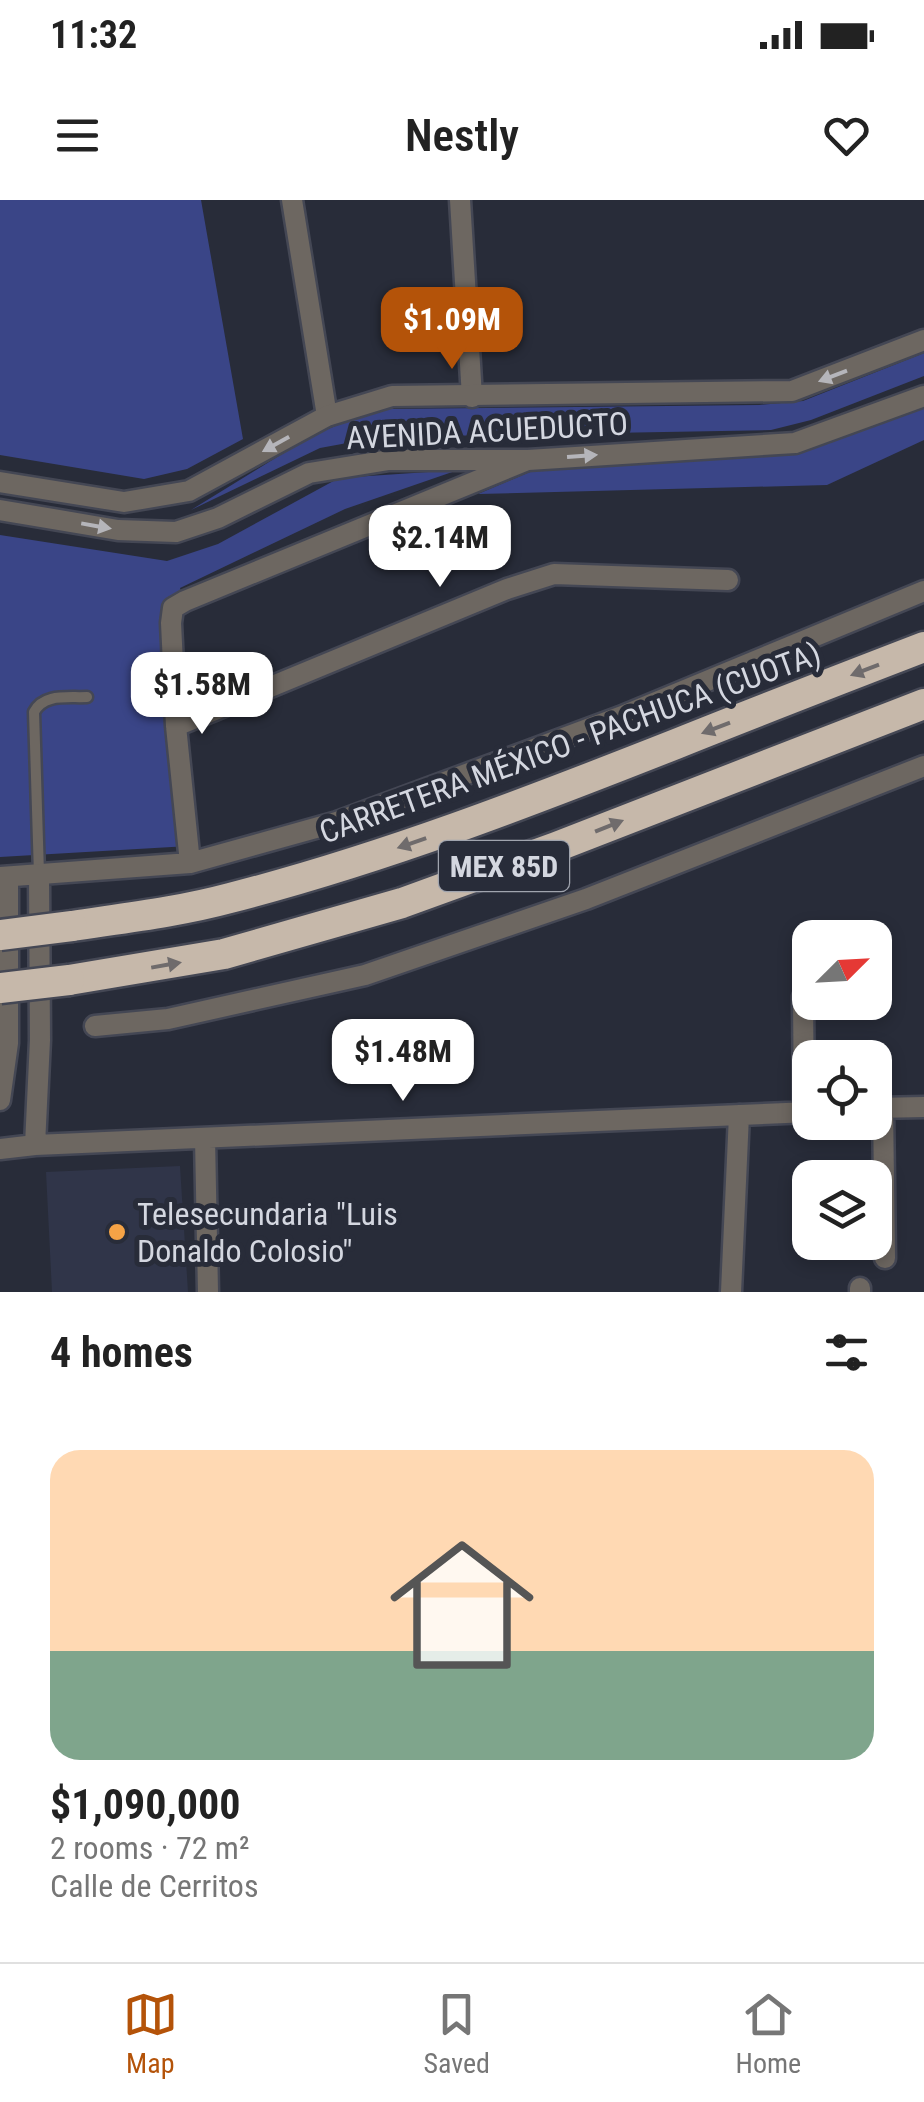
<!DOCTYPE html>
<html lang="en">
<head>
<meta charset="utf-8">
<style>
	:root { --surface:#fff; --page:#f6f6f6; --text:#222; --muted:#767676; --line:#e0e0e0; --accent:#b45309 }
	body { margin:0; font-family:"Roboto Condensed",sans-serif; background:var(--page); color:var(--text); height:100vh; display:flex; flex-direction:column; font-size:38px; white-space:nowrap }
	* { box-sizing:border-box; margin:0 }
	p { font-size:32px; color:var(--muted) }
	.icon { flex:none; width:55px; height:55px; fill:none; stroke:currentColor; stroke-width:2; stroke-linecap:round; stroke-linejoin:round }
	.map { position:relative; height:1092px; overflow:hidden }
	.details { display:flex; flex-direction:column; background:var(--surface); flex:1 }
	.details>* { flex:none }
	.needle { width:65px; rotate:66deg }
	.buttons { position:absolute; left:792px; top:720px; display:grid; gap:20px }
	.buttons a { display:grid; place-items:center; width:100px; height:100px; border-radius:20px; background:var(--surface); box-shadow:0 5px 15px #0003; font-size:50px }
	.price { position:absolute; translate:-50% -85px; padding:0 22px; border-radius:20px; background:#fff; color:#222; font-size:32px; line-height:65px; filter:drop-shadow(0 2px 5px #0008) }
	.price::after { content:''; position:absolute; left:50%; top:60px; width:30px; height:22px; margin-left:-15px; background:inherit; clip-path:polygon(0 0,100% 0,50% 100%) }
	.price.selected { background:var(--accent); color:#fff }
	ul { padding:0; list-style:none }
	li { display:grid; align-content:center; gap:20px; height:530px; padding:0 50px }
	li span { display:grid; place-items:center; height:310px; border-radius:30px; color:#555 }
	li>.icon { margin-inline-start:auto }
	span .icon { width:180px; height:180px; fill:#fffc; stroke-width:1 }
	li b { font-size:42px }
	h2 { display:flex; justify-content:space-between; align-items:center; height:120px; padding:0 50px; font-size:42px }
	.status { display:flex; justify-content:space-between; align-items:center; height:70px; padding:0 50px; background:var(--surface); direction:ltr }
	.status svg { height:28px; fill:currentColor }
	header { display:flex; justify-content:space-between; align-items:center; height:130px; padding:0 50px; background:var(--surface); font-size:45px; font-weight:600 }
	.tab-bar { display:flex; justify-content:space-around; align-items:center; height:140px; border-top:2px solid var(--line); background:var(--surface); font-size:28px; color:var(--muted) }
	.tab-bar a { display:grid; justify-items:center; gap:5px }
	.tab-bar .selected { color:var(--accent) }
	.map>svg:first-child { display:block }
	.built { fill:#303549 }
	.green { fill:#3a4587 }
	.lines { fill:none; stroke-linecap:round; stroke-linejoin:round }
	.service-casing { stroke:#444754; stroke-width:15 }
	.minor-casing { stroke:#444754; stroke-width:25 }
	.tertiary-casing { stroke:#444754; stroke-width:25 }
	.motorway-casing { stroke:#444754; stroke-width:35 }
	.service { stroke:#6d6761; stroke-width:10 }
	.minor { stroke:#6d6761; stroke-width:20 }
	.tertiary { stroke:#6d6761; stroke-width:20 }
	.motorway { stroke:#c6b8aa; stroke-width:30 }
	.motorway-bridge-casing { stroke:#444754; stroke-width:35; stroke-linecap:butt }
	.motorway-bridge { stroke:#c6b8aa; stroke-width:30 }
	.oneway { fill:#b5b5ba }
	.oneway2 { fill:#6f6b6c }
	.poi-dot { fill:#f5a346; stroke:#282c39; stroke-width:4 }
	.labels { text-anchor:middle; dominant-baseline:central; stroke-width:10; stroke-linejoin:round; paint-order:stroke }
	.shield { fill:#282c39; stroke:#a0a4ae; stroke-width:2.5 }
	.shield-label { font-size:30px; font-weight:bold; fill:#d4d7e0 }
	.street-label { font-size:32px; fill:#d4d7e0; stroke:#282c39 }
	.poi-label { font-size:32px; fill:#d4d7e0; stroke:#282c39; text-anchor:start }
</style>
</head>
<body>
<div class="status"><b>11:32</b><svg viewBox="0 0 49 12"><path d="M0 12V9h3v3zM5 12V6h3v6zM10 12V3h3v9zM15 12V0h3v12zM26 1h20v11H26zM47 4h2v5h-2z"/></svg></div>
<header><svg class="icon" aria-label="menu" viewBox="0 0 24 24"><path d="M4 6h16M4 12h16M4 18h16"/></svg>Nestly<svg class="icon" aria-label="heart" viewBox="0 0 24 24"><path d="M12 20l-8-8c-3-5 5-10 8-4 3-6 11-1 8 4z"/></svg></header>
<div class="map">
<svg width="924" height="1092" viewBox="0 0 924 1092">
	<rect width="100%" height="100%" fill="#282c39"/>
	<!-- built -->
	<path class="built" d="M180,966L188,1092H52L46,972Z"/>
	<!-- green -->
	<path class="green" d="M0,0H201L243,239L187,269L144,279L0,255Z
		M924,153V176L811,220L771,230L380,237L320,248L191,310L311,236L345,222L388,209L759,205L803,201Z
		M924,207V240L827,285L478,294L539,268L792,254Z
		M458,270L345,309L180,388L182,395L173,408L189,646L0,657V335L167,361L218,344L339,278Z"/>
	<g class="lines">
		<defs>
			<path id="service" d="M39,674L34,512C44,493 68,498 87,497"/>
			<path id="minor" d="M292,0L327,216
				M460,0L472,197
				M176,526L507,389L554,374L728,380
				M190,663L176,526L171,423L173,408L185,401L525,261
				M0,677L190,663L337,622L620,517L924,391
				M803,797L804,912
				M95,826L168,819L365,775L586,699L924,566
				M0,900L8,843V677
				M883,907L885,1058
				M875,908L924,907
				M205,938L208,1092
				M35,945L40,840L39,675
				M0,949L35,945L810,912
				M860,1088V1092
				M731,1092L739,915"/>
			<path id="tertiary" d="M0,282L124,302L189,291L327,216L392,196L792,191L924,140
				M0,310L118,330L176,332L218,318L309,273L389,260H528L795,243L924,196"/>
			<path id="motorway" d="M72,726C125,718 178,712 230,698C382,659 529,602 676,544C758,511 841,479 924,447
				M69,780L224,754L402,703L556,647L924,504"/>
		</defs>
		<!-- service casing -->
		<use href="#service" class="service-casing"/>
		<!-- minor casing -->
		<use href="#minor" class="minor-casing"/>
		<!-- tertiary casing -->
		<use href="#tertiary" class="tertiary-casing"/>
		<!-- motorway casing -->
		<use href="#motorway" class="motorway-casing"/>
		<!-- service -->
		<use href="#service" class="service"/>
		<!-- minor -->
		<use href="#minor" class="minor"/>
		<!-- tertiary -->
		<use href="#tertiary" class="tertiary"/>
		<!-- motorway -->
		<use href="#motorway" class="motorway"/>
		<defs>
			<path id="motorway-bridge" d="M0,735L72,726
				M0,788L69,780"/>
		</defs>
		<!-- motorway-bridge casing -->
		<use href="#motorway-bridge" class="motorway-bridge-casing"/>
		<!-- motorway-bridge -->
		<use href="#motorway-bridge" class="motorway-bridge"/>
	</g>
	<!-- one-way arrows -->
	<defs><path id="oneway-solid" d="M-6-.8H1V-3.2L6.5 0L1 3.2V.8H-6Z" transform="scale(2.5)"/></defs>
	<g class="oneway">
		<use href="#oneway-solid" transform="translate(833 176) rotate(159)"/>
		<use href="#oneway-solid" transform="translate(276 244) rotate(151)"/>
		<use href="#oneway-solid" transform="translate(582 256) rotate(-4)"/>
		<use href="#oneway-solid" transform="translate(96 326) rotate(10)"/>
	</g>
	<g class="oneway2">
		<use href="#oneway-solid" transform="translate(865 470) rotate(159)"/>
		<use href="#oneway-solid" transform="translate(716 528) rotate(159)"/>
		<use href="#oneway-solid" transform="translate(609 626) rotate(-22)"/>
		<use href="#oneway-solid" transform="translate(412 643) rotate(161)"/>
		<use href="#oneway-solid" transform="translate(166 765) rotate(-10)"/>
	</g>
	<!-- markers -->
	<circle class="poi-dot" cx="117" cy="1032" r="10"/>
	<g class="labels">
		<!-- shield labels -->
		<rect class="shield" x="439" y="641" width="130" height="50" rx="8"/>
		<g class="shield-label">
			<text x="504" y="666">MEX 85D</text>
		</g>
		<!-- street labels -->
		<g class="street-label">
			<text transform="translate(487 231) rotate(-3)">AVENIDA ACUEDUCTO</text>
			<text transform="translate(570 543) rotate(-20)">CARRETERA MÉXICO - PACHUCA (CUOTA)</text>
		</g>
		<!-- poi labels -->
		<g class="poi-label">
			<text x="137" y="1014">Telesecundaria "Luis<tspan x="137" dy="37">Donaldo Colosio"</tspan></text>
		</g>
	</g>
</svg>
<div class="buttons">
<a><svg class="needle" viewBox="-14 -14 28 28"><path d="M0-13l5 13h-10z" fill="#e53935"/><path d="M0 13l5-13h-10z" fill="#767676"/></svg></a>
<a><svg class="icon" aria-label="locate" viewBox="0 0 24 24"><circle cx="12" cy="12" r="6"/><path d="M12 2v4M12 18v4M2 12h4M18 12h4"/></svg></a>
<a><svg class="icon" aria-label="layers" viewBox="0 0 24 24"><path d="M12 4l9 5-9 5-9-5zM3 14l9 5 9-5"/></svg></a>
</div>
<b class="price selected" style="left:452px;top:172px">$1.09M</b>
<b class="price" style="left:440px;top:390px">$2.14M</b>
<b class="price" style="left:202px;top:537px">$1.58M</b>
<b class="price" style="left:403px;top:904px">$1.48M</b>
</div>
<section class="details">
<h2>4 homes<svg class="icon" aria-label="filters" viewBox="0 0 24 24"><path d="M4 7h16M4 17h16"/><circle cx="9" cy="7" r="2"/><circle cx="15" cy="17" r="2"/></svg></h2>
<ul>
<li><span style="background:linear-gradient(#ffd9b3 65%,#7fa58c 0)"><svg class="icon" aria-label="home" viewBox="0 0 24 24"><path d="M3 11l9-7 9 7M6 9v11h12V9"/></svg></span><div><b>$1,090,000</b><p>2 rooms · 72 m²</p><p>Calle de Cerritos</p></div></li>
</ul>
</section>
<nav class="tab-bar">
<a class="selected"><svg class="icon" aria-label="map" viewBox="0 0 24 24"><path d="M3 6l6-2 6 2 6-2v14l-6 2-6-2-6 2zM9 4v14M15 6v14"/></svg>Map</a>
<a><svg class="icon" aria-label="saved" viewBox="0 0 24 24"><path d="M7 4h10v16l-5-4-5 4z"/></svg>Saved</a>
<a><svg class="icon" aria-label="home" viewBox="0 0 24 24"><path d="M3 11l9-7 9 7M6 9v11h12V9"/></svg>Home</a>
</nav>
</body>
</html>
